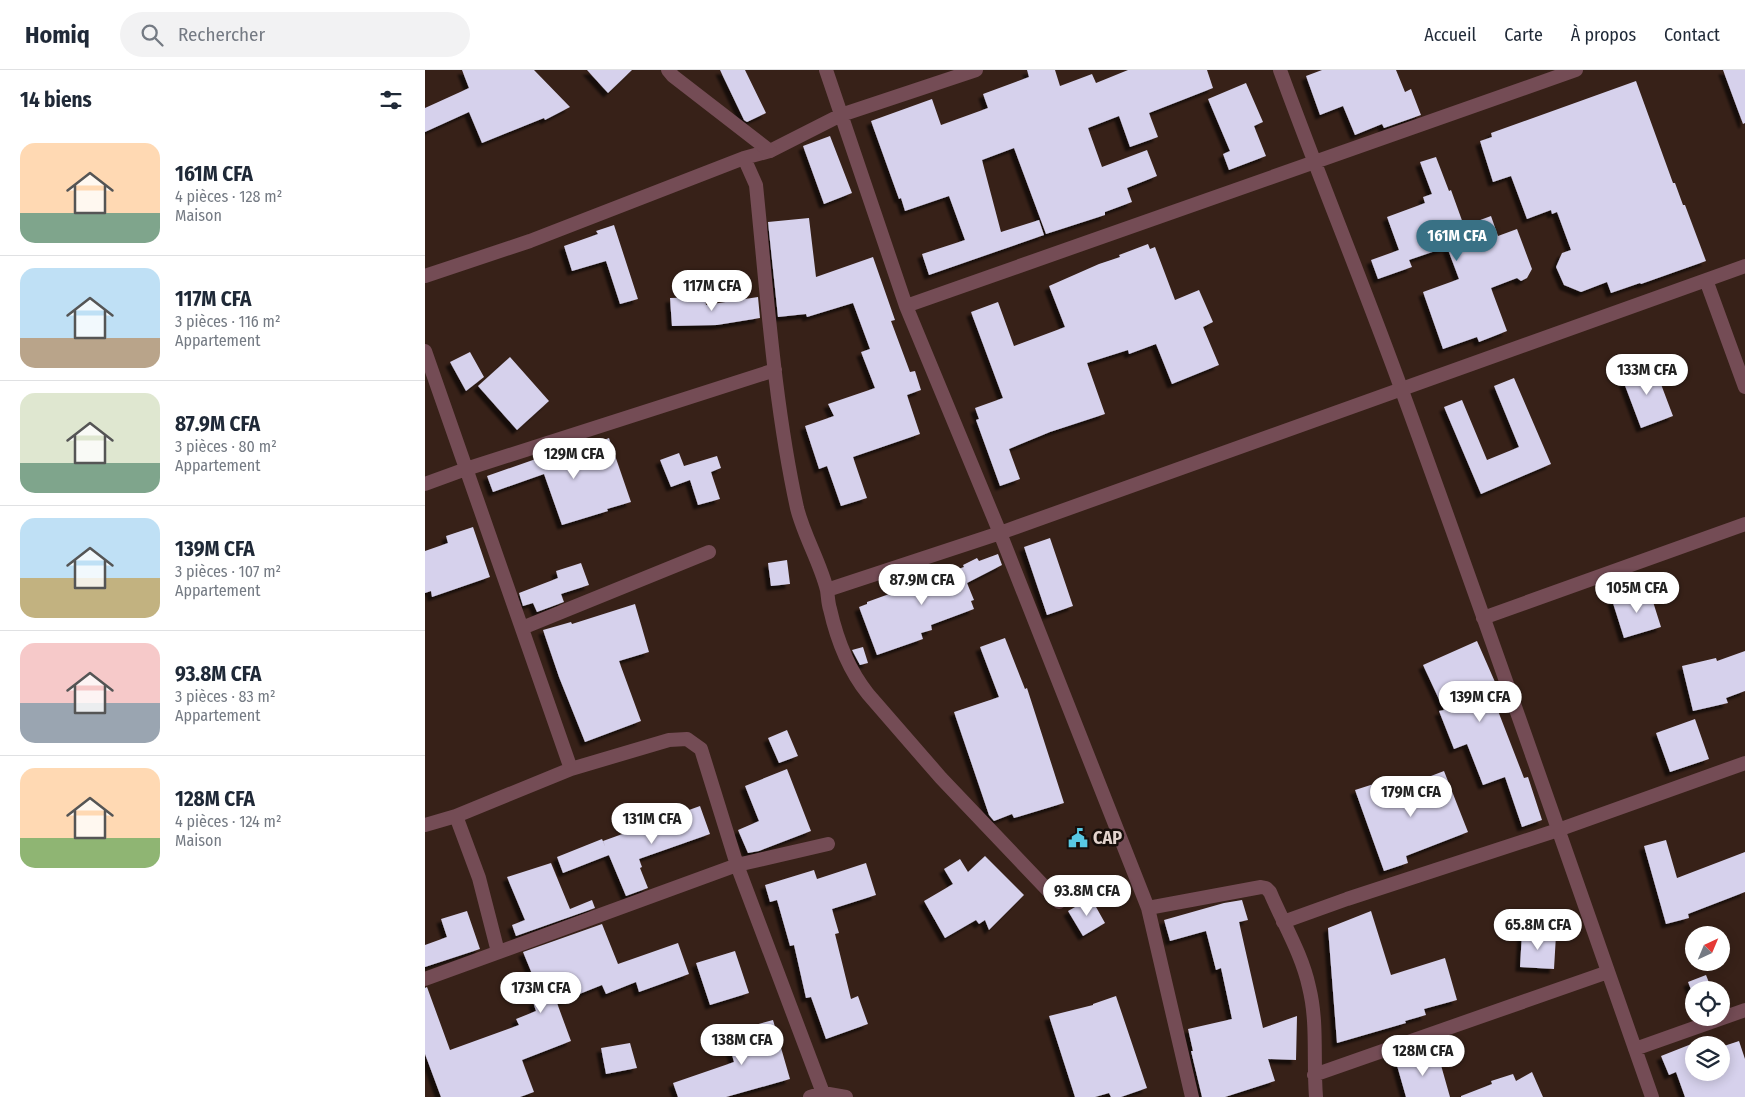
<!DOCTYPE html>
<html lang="fr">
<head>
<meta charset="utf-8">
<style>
	:root { --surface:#fff; --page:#f2f2f3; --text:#1f2937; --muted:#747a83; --line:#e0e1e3; --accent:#397185 }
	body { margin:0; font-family:"Fira Sans Condensed",sans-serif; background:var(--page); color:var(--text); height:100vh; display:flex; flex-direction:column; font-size:19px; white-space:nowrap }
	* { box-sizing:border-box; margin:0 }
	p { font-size:16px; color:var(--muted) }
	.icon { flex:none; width:28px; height:28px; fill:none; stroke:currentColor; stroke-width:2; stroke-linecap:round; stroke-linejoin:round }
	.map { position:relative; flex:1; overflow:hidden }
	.drawer { display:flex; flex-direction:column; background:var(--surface); width:425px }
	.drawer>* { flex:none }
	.needle { width:32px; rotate:44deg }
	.controls { position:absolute; left:1260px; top:856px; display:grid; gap:10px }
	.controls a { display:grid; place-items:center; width:45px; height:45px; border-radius:50%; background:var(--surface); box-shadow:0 2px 12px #0003; font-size:25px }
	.price { position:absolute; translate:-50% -42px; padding:0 11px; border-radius:18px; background:#fff; color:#222; font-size:16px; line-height:32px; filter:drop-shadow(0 1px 2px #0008) }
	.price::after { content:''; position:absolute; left:50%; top:30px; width:15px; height:11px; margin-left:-8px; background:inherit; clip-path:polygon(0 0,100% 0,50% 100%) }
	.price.current { background:var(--accent); color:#fff }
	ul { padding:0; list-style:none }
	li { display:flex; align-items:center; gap:15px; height:125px; padding:0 20px }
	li+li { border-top:1px solid var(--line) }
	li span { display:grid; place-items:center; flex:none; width:140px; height:100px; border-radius:15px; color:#555 }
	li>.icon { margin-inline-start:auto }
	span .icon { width:60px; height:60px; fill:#fffc; stroke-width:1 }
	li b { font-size:21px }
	h2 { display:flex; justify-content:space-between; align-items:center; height:60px; padding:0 20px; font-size:21px }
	header { display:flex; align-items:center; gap:30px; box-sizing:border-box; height:70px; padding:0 25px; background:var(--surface); border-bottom:1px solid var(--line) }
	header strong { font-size:24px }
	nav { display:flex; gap:28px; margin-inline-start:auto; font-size:18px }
	.search { width:350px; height:45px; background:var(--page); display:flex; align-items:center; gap:12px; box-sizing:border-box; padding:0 18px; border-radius:28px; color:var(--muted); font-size:19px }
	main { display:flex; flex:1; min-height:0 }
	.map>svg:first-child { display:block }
	.building { fill:#d6d1ec; filter:url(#shadow) }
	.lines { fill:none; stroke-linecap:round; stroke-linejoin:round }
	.minor { stroke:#744c55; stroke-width:14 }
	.tertiary { stroke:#744c55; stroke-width:14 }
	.labels { text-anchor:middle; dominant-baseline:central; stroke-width:5; stroke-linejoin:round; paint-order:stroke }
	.poi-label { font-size:18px; font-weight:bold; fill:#e3d4ce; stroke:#170e0a; text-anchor:start }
</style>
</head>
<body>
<header>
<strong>Homiq</strong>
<div class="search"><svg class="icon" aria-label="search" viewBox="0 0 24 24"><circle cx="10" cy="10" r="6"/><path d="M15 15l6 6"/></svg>Rechercher</div>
<nav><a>Accueil</a><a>Carte</a><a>À propos</a><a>Contact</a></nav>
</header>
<main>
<section class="drawer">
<h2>14 biens<svg class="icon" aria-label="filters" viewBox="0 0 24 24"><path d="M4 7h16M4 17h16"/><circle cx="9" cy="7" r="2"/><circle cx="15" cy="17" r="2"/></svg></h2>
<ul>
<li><span style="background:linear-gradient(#ffd9b3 70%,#7fa58c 0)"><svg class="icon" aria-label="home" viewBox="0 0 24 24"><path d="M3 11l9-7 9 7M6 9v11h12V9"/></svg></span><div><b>161M CFA</b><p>4 pièces · 128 m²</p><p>Maison</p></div></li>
<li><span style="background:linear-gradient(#bfe0f5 70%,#b9a48a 0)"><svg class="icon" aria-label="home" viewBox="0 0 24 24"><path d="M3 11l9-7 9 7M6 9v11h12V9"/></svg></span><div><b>117M CFA</b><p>3 pièces · 116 m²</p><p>Appartement</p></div></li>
<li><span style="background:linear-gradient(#dfe7d0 70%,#7fa58c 0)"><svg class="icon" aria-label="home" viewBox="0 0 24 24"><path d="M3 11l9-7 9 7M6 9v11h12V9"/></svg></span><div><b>87.9M CFA</b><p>3 pièces · 80 m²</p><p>Appartement</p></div></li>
<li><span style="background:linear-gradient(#bfe0f5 60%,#c2b280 0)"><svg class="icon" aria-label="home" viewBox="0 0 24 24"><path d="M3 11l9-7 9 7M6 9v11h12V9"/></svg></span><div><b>139M CFA</b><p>3 pièces · 107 m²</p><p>Appartement</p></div></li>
<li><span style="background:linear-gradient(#f6c9c9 60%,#9aa5b1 0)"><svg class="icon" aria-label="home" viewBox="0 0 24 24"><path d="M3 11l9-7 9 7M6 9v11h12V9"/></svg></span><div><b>93.8M CFA</b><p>3 pièces · 83 m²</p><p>Appartement</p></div></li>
<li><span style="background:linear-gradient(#ffd9b3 70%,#8fb573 0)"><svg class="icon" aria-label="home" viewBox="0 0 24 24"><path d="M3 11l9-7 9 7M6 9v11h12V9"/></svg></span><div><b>128M CFA</b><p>4 pièces · 124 m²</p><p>Maison</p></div></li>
</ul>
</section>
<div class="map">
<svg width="1320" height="1027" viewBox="0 0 1320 1027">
	<defs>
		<filter id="shadow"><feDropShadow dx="-4.5" dy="4.5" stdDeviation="1" flood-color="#0009"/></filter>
	</defs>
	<rect width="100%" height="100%" fill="#372118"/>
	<!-- building -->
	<path class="building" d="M37,0H109L145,37L120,50L119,48L57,73L44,42L0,62V38L44,18Z
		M162,0H207L183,23Z
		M295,0H320L341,43L322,52L319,50Z
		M602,0H630L635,16L667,4L671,13L703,0H782L788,18L724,43L733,67L705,77L694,46L663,58L677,97L722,80L732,106L702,118L707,132L680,142V145L621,164L589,78L557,90L576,162L614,150L619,165L504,205L497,184L540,170L524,126L480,141L476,128L474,129L446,51L507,29L516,55L563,38L558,24L604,7Z
		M897,0H971L980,22L986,19L996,45L959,58L957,54L930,65L918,36L895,45L881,6Z
		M1298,0H1320V53L1318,54Z
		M1211,11L1248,113H1250L1258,135H1260L1281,191L1216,214L1215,213L1186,223L1182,212L1156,222L1139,215L1131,197L1137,183L1146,180L1132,142L1127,144L1126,140L1102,149L1086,106L1068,112L1055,71L1067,67L1066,63Z
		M821,13L838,52L829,56L841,86L804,100L798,84L805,81L783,29Z
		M405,66L427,123L399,134L378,76Z
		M1011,87L1024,121L1026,120L1039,156L1066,146L1073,166L1092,159L1107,199L1102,208L1096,211L1092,208L1066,218L1082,261L1054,272L1052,267L1018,279L998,222L1034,209L1022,177L984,190L987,197L953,209L946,190L974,180L962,147L1000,133L998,127L1007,124L995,92Z
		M384,148L391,207L448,187L470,250L466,251L485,302L490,301L496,320L482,325L495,364L428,387L442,428L416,436L402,396L394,399L380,356L409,346L403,334L450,318L436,282L445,279L428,233L382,247L381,244L353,247L343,152Z
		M189,155L213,229L195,234L181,191L147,201L139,176L173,164L171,161Z
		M723,174L725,179L730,177L750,230L774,220L788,252L778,257L794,295L747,314L731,274L704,284L703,280L662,293L680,344L625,362L584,379L595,409L575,416L551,350L554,349L550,338L578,328L546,242L573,232L589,276L640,257L624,216L674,194L695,187L694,185Z
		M280,227L281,235L333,227L335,248L292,255L247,256L245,228Z
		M45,282L59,307L41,321L25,292Z
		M85,287L124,331L92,360L53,316Z
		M1228,293L1248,346L1216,358L1196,305Z
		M1089,308L1126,394L1056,424L1019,337L1037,330L1062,390L1094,377L1069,316Z
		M184,368L206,432L182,439L183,441L137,455L119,404L68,422L62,406L125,384L150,376L151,380Z
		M254,383L259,396L292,386L296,398L286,402L295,429L273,435L265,410L246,417L235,390Z
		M48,457L65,507L7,527L6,521L0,523V481L23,473L21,466Z
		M625,468L648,536L622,545L599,477Z
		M573,484L577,495L542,513L549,530L546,531L549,539L506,555L507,560L496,563L498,569L452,585L434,537L442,534V532L539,497L538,495L552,488L554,491Z
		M362,490L365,514L346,516L343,493Z
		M156,493L164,515L136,524L139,532L112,542L108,533L98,536L94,523L133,508L131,501Z
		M1224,519L1236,557L1199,568L1187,530Z
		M210,534L224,582L194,591L216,651L160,672L134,607L118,560L146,552L147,554Z
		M580,568L600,619L602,618L639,733L589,748L587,744L569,751L564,745L529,642L574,627L555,577Z
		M1052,571L1070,612L1063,615L1099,708L1103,707L1117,750L1097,757L1080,707L1058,715L1042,674L1029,679L1014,641L1019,640L998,595Z
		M438,577L443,593L435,595L427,580Z
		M1320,581V621L1301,628L1303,633L1268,641L1257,596L1291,588L1292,591Z
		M1270,649L1284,689L1245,702L1231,663Z
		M362,660L373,686L354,693L343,668Z
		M362,699L386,761L334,781L323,783L313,760L334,751L320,716Z
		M1019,701L1043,762L981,786L983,793L959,801L930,720L955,712L959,724Z
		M275,736L285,764L214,789L217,797L215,798L223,818L201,826L178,771Z
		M177,769L184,785L138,803L132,787Z
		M1241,770L1252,808L1320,782V822L1263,844L1264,848L1241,854L1219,776Z
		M560,786L599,825L564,860L560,850L554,854L551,850L520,868L499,831L528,814L519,799L535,789L543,802Z
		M126,793L145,839L167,830L170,838L91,866L87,855L100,850L82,807Z
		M441,793L451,825L407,839L414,863L410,864L426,929L433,926L443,954L401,969L386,927L381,928L369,875L365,876L352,830L345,832L340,815L389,800L392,809Z
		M666,828L680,853L658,866L643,841Z
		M817,830L823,850L814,852L838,958L872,946L871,990L843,989L850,1011L800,1027H777L766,981H768L763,959L807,949L796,898L791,900L781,861L745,871L739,850L799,833Z
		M42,841L55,879L0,897V875L22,867L16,849Z
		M946,841L966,905L1020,888L1032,930L999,939L1001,945L980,951L981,953L912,973L903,858Z
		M177,854L193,894L253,873L264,904L214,922L211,912L181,924L177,915L132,933L146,971L97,990L109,1022L95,1027H16L0,984V918L2,917L25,980L94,955L91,949L111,941L108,932L117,928L98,882Z
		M1097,863L1131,865L1129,899L1095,897Z
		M310,881L324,923L285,935L271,893Z
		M1281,905L1287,920H1269V927L1263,912Z
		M691,926L722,1018L696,1027H686L684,1023L670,1027H650L624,946L668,935V934Z
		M348,950L365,1009L301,1027H253L248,1013L309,992L301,963Z
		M1314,971L1320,989V1027H1260L1251,1002L1244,1005L1236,986L1269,973V1002H1296V977Z
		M205,973L212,998L181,1004L176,978Z
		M1012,981L1025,1027H981L971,992Z
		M1107,1002L1118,1027H1036V1026L1067,1014L1066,1011L1088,1004L1091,1011Z"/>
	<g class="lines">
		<!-- minor -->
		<path class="minor" d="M401,0L481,236L575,463L723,838L767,1027
			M855,0C894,107 937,211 976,318C1062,553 1144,791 1227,1027
			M319,88L331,115C342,223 349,332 372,438C379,466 395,492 402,520C403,526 403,533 405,539C412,570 423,599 443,624L516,708L634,832
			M0,206L105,171L319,88L345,81L416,45L551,0
			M1281,210L1320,317
			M481,236L1151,0
			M0,281L146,699
			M0,414L41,399L350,300
			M402,520L575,463L1320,196
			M1058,548L1320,454
			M97,558L284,482
			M31,746L54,808L73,882
			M0,755L31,746L146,699L244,670L262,669L276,679L312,795L398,1023
			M723,838L836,817L841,818L845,822C858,853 877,884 884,917C893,953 888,990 891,1027
			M858,852L922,829L1133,760L1320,693
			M0,909L312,795L403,774
			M1210,979L1320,940
			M889,1005L1183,902
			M385,1027L398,1023L421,1027"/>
		<!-- tertiary -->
		<path class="tertiary" d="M243,0L248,6L345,81"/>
	</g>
	<!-- icons -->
	<defs>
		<symbol id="civic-bare" viewBox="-9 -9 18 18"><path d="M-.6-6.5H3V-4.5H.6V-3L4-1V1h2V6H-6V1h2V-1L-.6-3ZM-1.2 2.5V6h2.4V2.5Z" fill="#58c9e4" stroke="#170e0a" stroke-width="2.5" paint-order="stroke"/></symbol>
	</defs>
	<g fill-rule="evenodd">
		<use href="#civic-bare" x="639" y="754" width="28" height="28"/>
	</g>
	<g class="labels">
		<!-- poi labels -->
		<g class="poi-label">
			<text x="668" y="768">CAP</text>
		</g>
	</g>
</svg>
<div class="controls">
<a><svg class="needle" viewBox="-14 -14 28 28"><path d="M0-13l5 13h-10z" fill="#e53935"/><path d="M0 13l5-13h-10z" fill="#747a83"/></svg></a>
<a><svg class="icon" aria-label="locate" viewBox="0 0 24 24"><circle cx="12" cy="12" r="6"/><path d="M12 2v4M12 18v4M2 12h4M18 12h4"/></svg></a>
<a><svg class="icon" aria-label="layers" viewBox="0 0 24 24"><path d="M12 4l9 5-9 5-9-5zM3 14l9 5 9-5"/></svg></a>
</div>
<b class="price current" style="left:1032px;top:192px">161M CFA</b>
<b class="price" style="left:287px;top:242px">117M CFA</b>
<b class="price" style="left:1222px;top:326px">133M CFA</b>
<b class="price" style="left:149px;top:410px">129M CFA</b>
<b class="price" style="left:497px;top:536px">87.9M CFA</b>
<b class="price" style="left:1212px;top:544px">105M CFA</b>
<b class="price" style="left:1055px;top:653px">139M CFA</b>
<b class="price" style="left:986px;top:748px">179M CFA</b>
<b class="price" style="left:227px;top:775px">131M CFA</b>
<b class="price" style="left:662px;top:847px">93.8M CFA</b>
<b class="price" style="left:1113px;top:881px">65.8M CFA</b>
<b class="price" style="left:116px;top:944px">173M CFA</b>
<b class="price" style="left:317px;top:996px">138M CFA</b>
<b class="price" style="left:998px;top:1007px">128M CFA</b>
</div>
</main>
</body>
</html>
